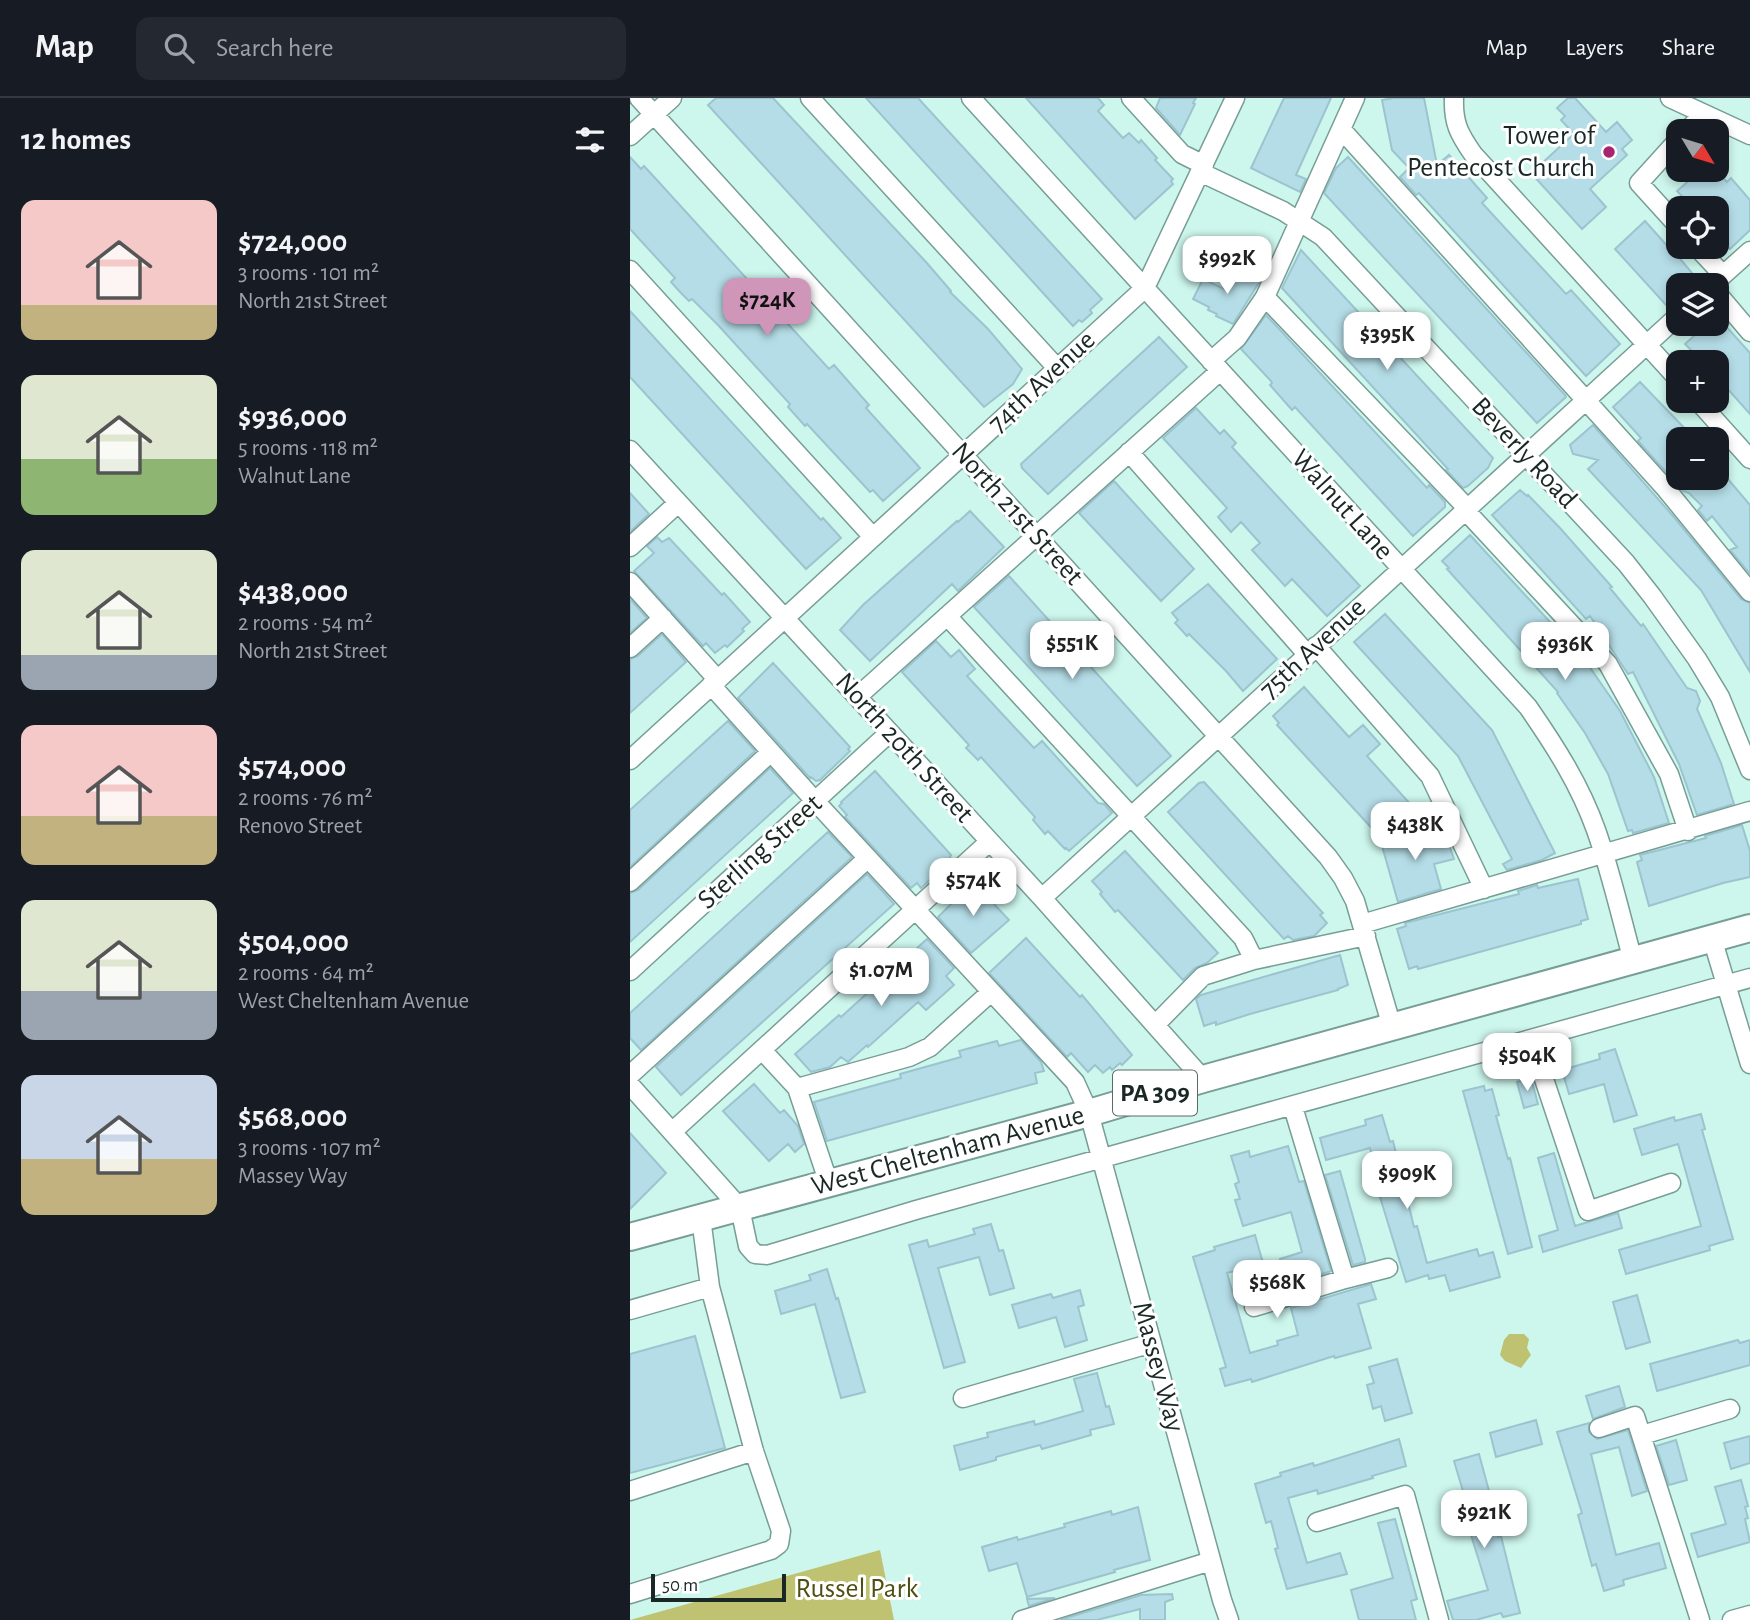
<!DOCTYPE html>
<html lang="en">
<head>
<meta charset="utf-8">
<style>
	:root { --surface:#171b24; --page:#242831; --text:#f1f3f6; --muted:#9ea1a6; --line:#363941; --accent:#d096ba }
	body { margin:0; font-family:"Alegreya Sans",sans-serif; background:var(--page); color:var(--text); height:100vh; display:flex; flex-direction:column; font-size:26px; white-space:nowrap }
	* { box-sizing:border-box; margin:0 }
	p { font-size:23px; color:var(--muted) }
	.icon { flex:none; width:38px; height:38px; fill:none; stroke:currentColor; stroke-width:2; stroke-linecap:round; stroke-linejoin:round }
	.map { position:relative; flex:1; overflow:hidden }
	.details { display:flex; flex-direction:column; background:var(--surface); width:630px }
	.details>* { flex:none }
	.needle { width:46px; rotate:128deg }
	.tools { position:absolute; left:1036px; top:21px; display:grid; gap:14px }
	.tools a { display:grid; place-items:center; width:63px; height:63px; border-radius:14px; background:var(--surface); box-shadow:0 4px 10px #0003; font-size:35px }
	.scale { position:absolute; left:21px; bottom:18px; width:135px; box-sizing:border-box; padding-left:7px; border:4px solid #192825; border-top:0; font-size:19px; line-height:24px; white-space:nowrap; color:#192825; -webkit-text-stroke:5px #fff; paint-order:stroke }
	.price { position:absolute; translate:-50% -60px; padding:0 16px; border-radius:14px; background:#fff; color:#222; font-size:23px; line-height:46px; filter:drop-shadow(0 2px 4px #0008) }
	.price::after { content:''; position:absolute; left:50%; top:42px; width:21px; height:16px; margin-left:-10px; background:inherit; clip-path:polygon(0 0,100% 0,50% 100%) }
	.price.on { background:var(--accent); color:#111 }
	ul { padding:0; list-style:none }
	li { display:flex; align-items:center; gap:21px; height:175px; padding:0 21px }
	li span { display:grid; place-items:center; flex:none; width:196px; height:140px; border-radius:14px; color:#555 }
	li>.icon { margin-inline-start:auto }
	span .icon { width:84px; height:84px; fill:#fffc; stroke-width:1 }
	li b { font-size:30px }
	h2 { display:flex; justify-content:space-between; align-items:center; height:84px; padding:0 21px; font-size:30px }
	header { display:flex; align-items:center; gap:42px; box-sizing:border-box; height:98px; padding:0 35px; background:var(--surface); border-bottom:2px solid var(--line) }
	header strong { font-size:33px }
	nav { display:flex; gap:38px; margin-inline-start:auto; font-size:24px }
	.search { width:490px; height:63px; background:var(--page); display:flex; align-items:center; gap:18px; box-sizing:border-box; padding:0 24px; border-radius:14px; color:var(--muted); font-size:26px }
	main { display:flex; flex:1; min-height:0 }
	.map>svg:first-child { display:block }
	.green { fill:#bec271 }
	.building { fill:#b5dde7; stroke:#9cc4ce; stroke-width:2 }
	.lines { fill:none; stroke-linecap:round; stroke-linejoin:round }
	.minor-casing { stroke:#779e96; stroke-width:21 }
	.highway-casing { stroke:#779e96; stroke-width:30 }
	.minor { stroke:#fff; stroke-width:18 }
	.highway { stroke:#fff; stroke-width:26 }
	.poi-dot { fill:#a82470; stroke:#fff; stroke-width:2.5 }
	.labels { text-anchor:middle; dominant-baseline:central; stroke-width:6; stroke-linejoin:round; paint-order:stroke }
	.shield { fill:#fff; stroke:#5e6866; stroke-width:2 }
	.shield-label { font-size:26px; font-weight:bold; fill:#192825 }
	.poi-label { font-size:28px; fill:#192825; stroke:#fff; text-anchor:end }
	.street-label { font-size:28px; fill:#192825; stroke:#fff }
	.park-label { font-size:28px; fill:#4e5012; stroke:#fff }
</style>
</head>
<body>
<header>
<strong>Map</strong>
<div class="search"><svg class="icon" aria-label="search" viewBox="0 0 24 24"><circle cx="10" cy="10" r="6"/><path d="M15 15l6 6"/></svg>Search here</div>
<nav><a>Map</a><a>Layers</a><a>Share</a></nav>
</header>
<main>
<section class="details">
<h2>12 homes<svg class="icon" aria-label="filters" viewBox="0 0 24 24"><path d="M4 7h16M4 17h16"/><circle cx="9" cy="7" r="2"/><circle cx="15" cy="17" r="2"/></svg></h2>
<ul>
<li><span style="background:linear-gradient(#f6c9c9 75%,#c2b280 0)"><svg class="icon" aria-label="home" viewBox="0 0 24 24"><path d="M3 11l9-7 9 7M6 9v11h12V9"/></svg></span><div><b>$724,000</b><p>3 rooms · 101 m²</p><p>North 21st Street</p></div></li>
<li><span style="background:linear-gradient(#dfe7d0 60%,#8fb573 0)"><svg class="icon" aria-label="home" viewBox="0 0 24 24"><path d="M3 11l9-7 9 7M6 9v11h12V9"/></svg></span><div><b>$936,000</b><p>5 rooms · 118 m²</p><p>Walnut Lane</p></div></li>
<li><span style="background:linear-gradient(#dfe7d0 75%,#9aa5b1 0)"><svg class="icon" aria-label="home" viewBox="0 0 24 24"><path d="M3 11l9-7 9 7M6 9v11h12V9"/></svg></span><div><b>$438,000</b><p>2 rooms · 54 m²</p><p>North 21st Street</p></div></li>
<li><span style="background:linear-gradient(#f6c9c9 65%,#c2b280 0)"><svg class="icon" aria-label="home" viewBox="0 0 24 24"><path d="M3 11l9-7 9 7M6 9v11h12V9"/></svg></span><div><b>$574,000</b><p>2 rooms · 76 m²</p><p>Renovo Street</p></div></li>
<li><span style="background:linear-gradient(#dfe7d0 65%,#9aa5b1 0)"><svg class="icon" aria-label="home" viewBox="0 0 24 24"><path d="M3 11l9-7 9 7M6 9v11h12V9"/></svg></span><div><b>$504,000</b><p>2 rooms · 64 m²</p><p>West Cheltenham Avenue</p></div></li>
<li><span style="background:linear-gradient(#c9d6e8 60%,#c2b280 0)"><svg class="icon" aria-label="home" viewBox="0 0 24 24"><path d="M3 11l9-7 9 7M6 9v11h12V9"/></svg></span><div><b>$568,000</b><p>3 rooms · 107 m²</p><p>Massey Way</p></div></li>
</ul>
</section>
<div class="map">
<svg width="1120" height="1522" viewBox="0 0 1120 1522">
	<rect width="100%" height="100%" fill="#cdf6ed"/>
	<!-- green -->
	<path class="green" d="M879,1236H894L899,1241L897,1250L901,1257L891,1270L875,1263L870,1257L874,1242Z
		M250,1452L264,1522H0Z"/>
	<!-- building -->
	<path class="building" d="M86,0H143L296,164L321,193L320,194L358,231L392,271L383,286L354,309L78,7Z
		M236,0H288L472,201L460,212L462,215L452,224L449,222L443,228Z
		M396,0H468L474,7L468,13L493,40L499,35L509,45L511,42L527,60L525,62L543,81L541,83L543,86L505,121Z
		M530,0H566L563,5L565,6L550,37L526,10Z
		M654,0H701L666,77L676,81L670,94L621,70Z
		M764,0H794L807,67L819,57L857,100L852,105L936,196L941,192L990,246L956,278L789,95L786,97L770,79L779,70L762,52L752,2Z
		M938,0H945L976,34L987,24L1002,42L992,51L997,57L960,91L976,109L952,131L901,75L944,36L931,22L935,18L927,10Z
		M0,59L11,71L14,68L26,81L199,271L204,267L239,307L236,310L290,370L253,403L243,392L240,394L177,326L175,328L158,309L160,306L88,227L62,201L59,203L51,195L41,184L45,180L0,131Z
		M718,59L935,297L936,299L907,325L694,95L706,70Z
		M1071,72H1086L1097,84L1101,80L1120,102V132L1100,151L1087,137V110H1063L1047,93Z
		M1015,123L1040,151L1041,150L1067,181L1060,187H1048V198L1037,208L985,151Z
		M671,152L863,360L858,370L838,388L833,390L816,372L818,371L652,190Z
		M606,172L630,183L603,226L586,218L587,216L578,212L579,209L563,201L573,181L596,192Z
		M0,213L191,422L193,420L211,440L176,471L0,279Z
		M636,217L797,390L799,387L815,404V409L783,438L665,309L662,312L640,287L642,285L641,283L611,251Z
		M1077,226H1094L1120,255V316L1087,279V264H1073L1055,246Z
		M529,239L557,269L418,396L392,370L391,366Z
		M1010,284L1065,341H1048V380H1087V368L1120,407V476L1100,452L1107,449L1082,418L1077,423L1068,412L1072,408L1059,395L1053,393L1008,343L1011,340L983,309Z
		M566,310L590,336L594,332L606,345L602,349L730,488L697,518L662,481L655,488L622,452L630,445L611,424L601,434L588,419L597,410L533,340Z
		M963,327L1043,418L1111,501L1120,505V574L1071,492L958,371L968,362L943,356L940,347Z
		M484,383L564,471L531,503L449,415Z
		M890,392L897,398L898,397L930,430L982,489L980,490L1011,528L1013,526L1057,590L1066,593L1070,603L1067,611L1091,665L1104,706L1067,717L1049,666L1003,574L998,576L960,518L956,521L862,417Z
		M0,395L19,416L0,434Z
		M340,413L374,449L328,493L322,486L240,563L210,532L233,507L327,423L328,424Z
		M840,437L954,561L990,613L1024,679L1039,725L1003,735L1002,732L998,733L978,676L955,635L927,595L928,594L817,471L819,470L812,463Z
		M27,439L32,444L39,440L92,497L94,495L120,524L112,531L114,533L97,549L95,547L85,555L76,545L73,548L4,473L24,455L17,448Z
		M379,478L541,658L507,688L344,509Z
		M578,486L647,561L613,593L596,573L559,536L557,538L545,525L548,522L542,515Z
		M0,501L17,520L0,535Z
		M755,516L862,632L925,755L912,762L877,772L873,766L882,761L828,658L724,544Z
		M32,536L56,564L0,615V561L8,558Z
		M306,543L321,559L329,552L345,571L337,578L389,634L404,650L412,643L468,705L474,706L482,715L439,753L436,750L435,751L418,733L415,736L403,722L405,719L351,659L348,662L336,650L339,647L272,574Z
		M143,565L220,649L218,651L220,653L190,682L186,683L181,679L180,680L108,600Z
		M674,589L719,639L733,627L750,646L737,658L782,708L749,738L647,627L649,625L643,618Z
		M98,623L125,653L0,769V712Z
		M140,670L163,695L0,844V795L8,792Z
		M245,673L321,757L317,766L291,790L287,785L281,790L215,719L217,717L209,708L212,705L211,704Z
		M574,684L693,815L690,817L697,825L684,838L663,842L658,838L654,841L538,714L569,685Z
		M1112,727L1120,753V779L1093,785L1019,808L1007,764L1012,762L1010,757L1076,740L1075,738Z
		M794,729L798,744L816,739L824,761L804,766L811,791L768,804L750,741Z
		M198,734L222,759L11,952L0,940V915Z
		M495,753L588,855L577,865L565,870L553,882L488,812L485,814L470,796L472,794L462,783Z
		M237,776L264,806L51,997L26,969Z
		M948,781L958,821L951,823V826L788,871L787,868L779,871L767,831L776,828L775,825L889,796L888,793L907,787L908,790Z
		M346,787L379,822L341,855L308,819L337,790Z
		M396,840L450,899L452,897L502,957L492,967L490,965L482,972L480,969L473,975L465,967L458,974L441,955L437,959L359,875Z
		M297,841L324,870L316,878L324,887L296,912L288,904L238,949L237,947L218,964L211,959L200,969L181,974L165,956L209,917L211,919Z
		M710,857L718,887L708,891V892L620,916L586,927V924L574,928L566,901L571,897Z
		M391,942L411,964L414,973L405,975L407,985L197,1043L184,1004L271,980L270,976L331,959L329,953L367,943L369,948Z
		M985,951L1007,1017L984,1024L974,986L939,996L932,972L970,961L969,956Z
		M901,980L908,1006L894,1010L887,984Z
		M124,986L150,1015L154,1012L168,1028L174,1046L165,1054L158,1046L139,1063L93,1013Z
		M854,988L855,993L862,991L869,1017L866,1018L878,1061L880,1060L902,1149L878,1156L833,993Z
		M1071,1016L1075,1031L1072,1032L1103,1141L1079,1148L1080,1152L996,1176L989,1152L1071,1128L1048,1046L1012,1057L1004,1031L1044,1019L1045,1023Z
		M752,1017L760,1044L763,1043L784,1129L787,1128L797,1165L847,1151L849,1158L863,1154L870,1179L820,1193L815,1177L799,1181L798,1177L776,1184L750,1099L753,1098L740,1050L696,1062L690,1040L736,1027L735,1022Z
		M0,1035L36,1075L0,1111Z
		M658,1048L669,1084L674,1083L701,1173L658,1187L650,1161L672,1154L661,1114L613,1128L605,1102L610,1101L605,1086L609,1084L601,1058L619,1053L620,1059Z
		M924,1055L945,1128L988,1115L992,1130L913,1154L909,1138L928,1132L908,1060Z
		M710,1073L735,1161V1164L723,1167L695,1077Z
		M361,1126L369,1153L373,1152L384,1190L360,1197L349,1159L308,1170L335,1264L314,1270L279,1147L297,1142L299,1149L345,1136L343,1131Z
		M625,1137L633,1165L597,1175L620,1255L648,1247L647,1243L668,1237L661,1210L741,1186L746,1201L728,1206L741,1250L705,1260L704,1258L622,1284L621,1281L595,1288L590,1271L596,1269L563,1159L585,1152L584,1149Z
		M197,1171L206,1201L208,1200L235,1294L211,1300L185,1206L151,1216L145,1193L181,1182L179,1177Z
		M450,1192L454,1207L448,1209L457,1242L435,1249L426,1219L389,1230L382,1207L421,1196L423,1200Z
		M1007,1197L1020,1244L996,1251L983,1204Z
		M65,1238L95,1350L0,1375V1256Z
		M1108,1242L1110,1245L1120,1242V1267L1027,1293L1020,1266Z
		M767,1261L782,1315L755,1323L751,1308L743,1311L737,1287L744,1285L739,1269Z
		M467,1275L476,1309L479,1308L484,1326L460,1332L461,1337L412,1351L410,1347L366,1359V1362L330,1372L324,1348L358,1339L357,1335L404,1323L405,1327L453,1313L444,1281Z
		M989,1288L995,1309L963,1321L956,1298Z
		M906,1322L912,1346L866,1359L860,1335Z
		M959,1325V1334L967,1341L998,1332L1017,1393L1002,1398L989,1349L961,1356L986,1457L1029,1445L1036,1470L993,1482L994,1487L974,1493L966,1466L962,1468L948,1417L952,1415L927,1334Z
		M1120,1338V1365L1101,1371L1094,1345Z
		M769,1341L776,1368L742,1378L743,1380L688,1396L687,1392L658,1400L677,1465L710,1455L717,1476L657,1491L645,1451L648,1450L641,1423L636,1425L625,1386L651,1378L650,1375L683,1365L684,1368Z
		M1046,1342L1057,1382L1039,1387L1026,1348Z
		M849,1356L862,1404L859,1405L868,1439L871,1438L890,1515L873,1519L871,1515L846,1522H823L817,1503L858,1492L833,1411L838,1410L824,1363Z
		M1111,1382L1118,1408L1115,1409L1118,1420L1115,1421L1120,1444L1068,1459L1061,1436L1096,1426L1085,1389Z
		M508,1409L520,1462L484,1472L485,1474L397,1499L387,1465L359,1473L352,1449L387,1439L388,1442L435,1429L434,1426L481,1413L482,1417Z
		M765,1421L787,1501L781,1503L786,1522H729L721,1492L763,1480L748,1425Z
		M542,1496L543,1501L535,1504V1522H510V1511L467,1522H430L511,1497Z
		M425,1500L399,1508L397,1501Z"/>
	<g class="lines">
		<defs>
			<path id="minor" d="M9,0L698,759L713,780L725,803L762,929
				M180,0L427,270
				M341,0L898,609C925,648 950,687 966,732C981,774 991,819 1003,863
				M501,0L552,56L574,67
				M824,0C823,25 829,36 843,56L1048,281
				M1040,0L1120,37
				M711,31L725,0
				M1057,33L1073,16
				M0,38L42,0
				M1048,42L1009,85L1048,128
				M570,74L653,113L693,139L996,465L1022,498L1067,561L1090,599L1120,672
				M1067,149L1093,177
				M0,172L243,439
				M1082,187L1120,153
				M1087,195L1120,234
				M581,263L607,240L635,199
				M1068,303L1120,361
				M0,352L412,800L573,981
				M499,354L677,556
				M837,410L635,199L711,31L1036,391L1120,494
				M835,412L978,566L1039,676L1058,733
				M0,449L48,405
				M0,484L88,582
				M317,518L613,840L624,862
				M686,548L800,678L854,791
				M0,550L33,520
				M81,587L185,703L445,984L459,1015L592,1502L599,1522
				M227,599L590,273
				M0,662L515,190L605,0
				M0,784L141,654
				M412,800L1048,218
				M732,826L1120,713
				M1082,840L1120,966
				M0,873L259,635
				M525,927L573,878L624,862L736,838
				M901,942L958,1113L1041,1085
				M132,952L167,990
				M0,977L238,760
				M0,987L110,1110L118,1148L125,1156L137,1157L286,1112L1120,880
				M43,1033L359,744
				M199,1086L167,990L279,959L300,949L361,894
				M715,1181L758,1170
				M624,1209L715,1181L663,1009
				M0,1212L80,1189L71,1120
				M333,1300L522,1245
				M969,1330L1005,1318L1070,1522
				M1012,1337L1100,1311
				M0,1393L124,1353
				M687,1424L775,1397L809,1522
				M0,1496L141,1452L149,1446L151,1433L124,1353L80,1189
				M392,1522L581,1463
				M1102,1522L1120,1517"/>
			<path id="highway" d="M0,1139L459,1015L573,981L1120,830"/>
		</defs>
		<!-- minor casing -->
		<use href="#minor" class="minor-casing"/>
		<!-- highway casing -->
		<use href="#highway" class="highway-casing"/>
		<!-- minor -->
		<use href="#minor" class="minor"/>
		<!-- highway -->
		<use href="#highway" class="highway"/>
	</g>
	<!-- markers -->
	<circle class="poi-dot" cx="979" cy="54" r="7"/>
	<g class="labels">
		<!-- shield labels -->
		<rect class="shield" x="483" y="972.5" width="84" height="45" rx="5"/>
		<g class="shield-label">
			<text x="525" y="995">PA 309</text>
		</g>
		<!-- poi labels -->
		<g class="poi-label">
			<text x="965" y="38">Tower of<tspan x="965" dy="32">Pentecost Church</tspan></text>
		</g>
		<!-- street labels -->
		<g class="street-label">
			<text transform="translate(412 284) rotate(-43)">74th Avenue</text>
			<text transform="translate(894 355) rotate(47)">Beverly Road</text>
			<text transform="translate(712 407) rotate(48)">Walnut Lane</text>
			<text transform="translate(387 416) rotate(48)">North 21st Street</text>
			<text transform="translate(683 551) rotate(-43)">75th Avenue</text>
			<text transform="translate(274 650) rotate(48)">North 20th Street</text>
			<text transform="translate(130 754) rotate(-42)">Sterling Street</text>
			<text transform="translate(318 1053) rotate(-15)">West Cheltenham Avenue</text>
			<text transform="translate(528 1269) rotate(75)">Massey Way</text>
		</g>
		<!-- park labels -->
		<g class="park-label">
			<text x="227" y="1491">Russel Park</text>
		</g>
	</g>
</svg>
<div class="tools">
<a><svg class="needle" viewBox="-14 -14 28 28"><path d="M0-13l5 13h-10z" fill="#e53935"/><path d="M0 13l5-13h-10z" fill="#9ea1a6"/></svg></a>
<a><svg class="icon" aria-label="locate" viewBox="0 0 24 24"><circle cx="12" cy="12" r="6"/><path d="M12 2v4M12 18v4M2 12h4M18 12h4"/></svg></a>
<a><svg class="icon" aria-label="layers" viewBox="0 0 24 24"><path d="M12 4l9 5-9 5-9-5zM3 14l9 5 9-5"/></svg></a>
<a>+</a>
<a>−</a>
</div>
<div class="scale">50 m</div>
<b class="price" style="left:597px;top:198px">$992K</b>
<b class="price on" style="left:137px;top:240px">$724K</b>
<b class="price" style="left:757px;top:274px">$395K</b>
<b class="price" style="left:442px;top:583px">$551K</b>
<b class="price" style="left:935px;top:584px">$936K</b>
<b class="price" style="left:785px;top:764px">$438K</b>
<b class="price" style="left:343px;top:820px">$574K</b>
<b class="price" style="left:251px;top:910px">$1.07M</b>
<b class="price" style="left:897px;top:995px">$504K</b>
<b class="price" style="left:777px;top:1113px">$909K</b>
<b class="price" style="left:647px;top:1222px">$568K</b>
<b class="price" style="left:854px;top:1452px">$921K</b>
</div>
</main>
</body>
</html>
